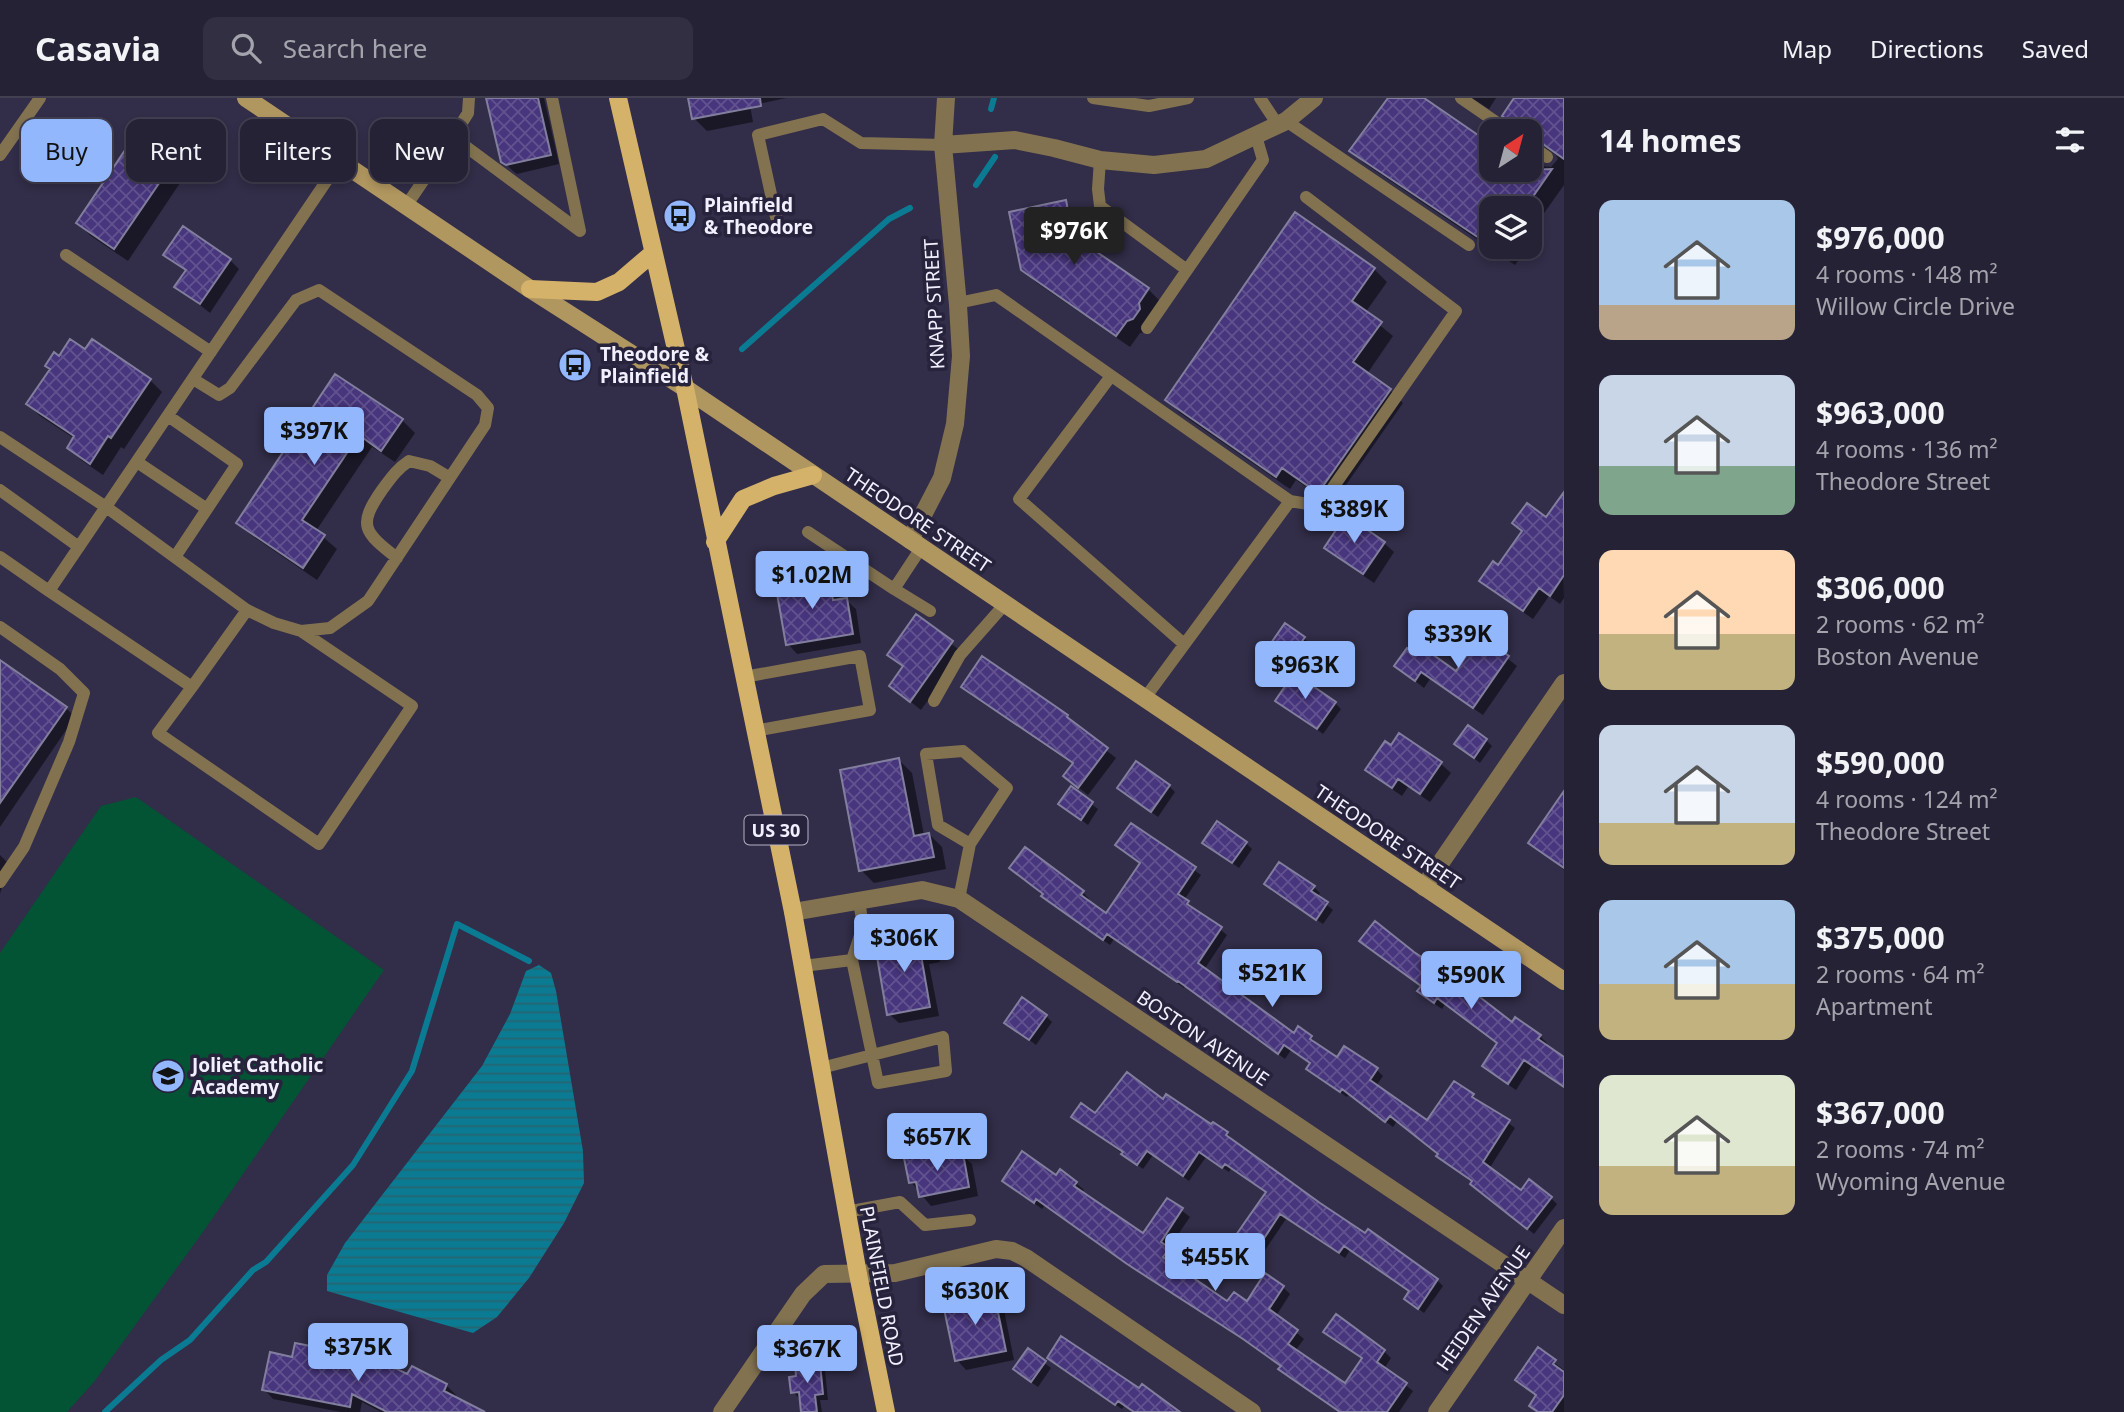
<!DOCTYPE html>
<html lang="en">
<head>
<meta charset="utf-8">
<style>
	:root { --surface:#262236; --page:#322f42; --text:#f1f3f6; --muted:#a4a4ad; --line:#423f51; --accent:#92b7fd }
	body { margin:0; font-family:"Noto Sans",sans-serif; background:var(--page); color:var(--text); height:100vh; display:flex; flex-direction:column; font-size:26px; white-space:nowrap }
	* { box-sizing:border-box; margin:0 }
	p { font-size:23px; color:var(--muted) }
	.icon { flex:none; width:38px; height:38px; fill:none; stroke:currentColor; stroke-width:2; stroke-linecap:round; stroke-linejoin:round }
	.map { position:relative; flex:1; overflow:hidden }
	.sheet { display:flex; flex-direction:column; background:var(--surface); width:560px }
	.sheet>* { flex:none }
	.hud { position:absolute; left:21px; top:21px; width:665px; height:63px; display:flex; gap:14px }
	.needle { width:46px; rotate:36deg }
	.tools { position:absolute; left:1479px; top:21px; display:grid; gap:14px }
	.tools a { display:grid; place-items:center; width:63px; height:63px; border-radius:14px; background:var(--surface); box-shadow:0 4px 10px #0003,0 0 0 2px var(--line); font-size:35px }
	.price { position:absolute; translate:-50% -60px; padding:0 16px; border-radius:7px; background:var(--accent); color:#111; font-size:23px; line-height:46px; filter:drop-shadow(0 2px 4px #0008) }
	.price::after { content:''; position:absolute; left:50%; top:42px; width:21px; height:16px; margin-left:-10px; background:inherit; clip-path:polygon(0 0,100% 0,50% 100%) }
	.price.current { background:#222; color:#fff }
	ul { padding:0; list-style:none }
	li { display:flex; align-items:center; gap:21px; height:175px; padding:0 35px }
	li span { display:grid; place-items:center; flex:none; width:196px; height:140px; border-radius:14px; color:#555 }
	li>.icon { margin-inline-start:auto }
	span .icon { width:84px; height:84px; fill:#fffc; stroke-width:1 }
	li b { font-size:30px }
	h2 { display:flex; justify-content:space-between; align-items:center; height:84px; padding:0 35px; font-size:30px }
	.chip { padding:0 24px; border-radius:14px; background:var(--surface); box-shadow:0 4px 10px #0003,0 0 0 2px var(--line); font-size:24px; line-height:63px }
	.chip.current { background:var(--accent); color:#111 }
	header { display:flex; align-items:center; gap:42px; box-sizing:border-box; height:98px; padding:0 35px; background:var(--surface); border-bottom:2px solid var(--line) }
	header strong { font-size:33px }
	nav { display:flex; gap:38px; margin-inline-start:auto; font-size:24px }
	.search { width:490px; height:63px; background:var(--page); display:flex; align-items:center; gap:18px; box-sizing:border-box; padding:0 24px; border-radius:14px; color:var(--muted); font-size:26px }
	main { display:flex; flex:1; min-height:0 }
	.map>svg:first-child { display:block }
	.pitch { fill:#025435 }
	.water { fill:url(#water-rules) }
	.shadow { fill:#0007 }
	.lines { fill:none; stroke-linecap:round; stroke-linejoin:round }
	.stream { stroke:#0a7b92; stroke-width:6 }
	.building { fill:url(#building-cross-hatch); stroke:#827e9e; stroke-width:2 }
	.lane { stroke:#827250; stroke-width:12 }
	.street { stroke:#827250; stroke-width:18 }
	.secondary { stroke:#b0965f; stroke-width:18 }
	.primary { stroke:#d4b269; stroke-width:18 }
	.labels { text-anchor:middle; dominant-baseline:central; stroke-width:7; stroke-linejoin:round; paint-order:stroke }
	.shield { fill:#28233d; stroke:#b5b2c4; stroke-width:2 }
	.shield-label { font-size:18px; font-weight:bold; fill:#f2f0fe }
	.poi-label { font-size:19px; font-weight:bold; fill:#f2f0fe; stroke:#28233d; text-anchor:start }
	.street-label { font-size:19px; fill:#f2f0fe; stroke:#28233d }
</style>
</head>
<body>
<header>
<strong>Casavia</strong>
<div class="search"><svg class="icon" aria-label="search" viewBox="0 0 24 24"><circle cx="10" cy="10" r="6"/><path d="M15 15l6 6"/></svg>Search here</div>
<nav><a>Map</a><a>Directions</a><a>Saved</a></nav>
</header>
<main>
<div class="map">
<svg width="1564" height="1314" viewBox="0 0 1564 1314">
	<defs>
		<pattern id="water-rules" width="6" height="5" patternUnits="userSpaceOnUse" patternTransform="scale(1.75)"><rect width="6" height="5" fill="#0a7b92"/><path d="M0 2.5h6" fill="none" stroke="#266472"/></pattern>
		<pattern id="building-cross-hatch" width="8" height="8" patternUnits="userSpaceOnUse" patternTransform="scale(1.75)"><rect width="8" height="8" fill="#47357d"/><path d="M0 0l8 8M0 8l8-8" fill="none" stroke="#625390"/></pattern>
	</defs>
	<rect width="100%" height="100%" fill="#322d48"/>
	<!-- pitch -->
	<path class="pitch" d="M136,699L384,872L203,1134L94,1284L67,1314H0V855L101,708Z"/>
	<!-- water -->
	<path class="water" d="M539,867L551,875L556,893L583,1053L584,1085L564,1125L529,1180L497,1219L473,1235L327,1193V1177L345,1145L482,968L510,916L526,873Z"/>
	<!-- shadow -->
	<path class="shadow" d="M490,0H544L559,66L517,76L513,73L503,63Z
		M689,0H786L750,8L753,24L707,33L694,20Z
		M1390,0H1420L1491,49V72L1526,73L1530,72L1533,62L1542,68L1551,69L1558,61L1556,57L1530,39V33H1522L1504,17L1516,0H1564V87L1530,135V110H1491V149H1522L1526,152L1515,167L1364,65L1351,52Z
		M1472,0H1496L1489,11Z
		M179,54L192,67L128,163L91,138L78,125Z
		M1065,104L1078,117L1084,142L1105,161L1148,191L1161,204L1146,234L1140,235L1130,249L1037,185L1023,172Z
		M166,157L230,162L239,171L210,215L177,189L187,174Z
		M1374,171L1387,184L1365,215L1393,238L1367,276L1390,292L1403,305L1332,407L1296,382L1290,391L1180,315L1167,302Z
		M59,260L150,282L162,294L124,351L121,349L103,377L81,362L69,350L75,341L40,318L28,306Z
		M336,278L402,322L415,335L395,364L372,349L316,433L337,451L317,482L251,437L238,425Z
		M1562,401L1564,500L1560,506L1549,498L1533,521L1491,492L1481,483L1498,470L1523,434L1514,425L1547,422Z
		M1384,445L1394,454L1374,485L1336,459L1326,450Z
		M813,480L816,484L829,482L838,491L840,503L846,502L856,511L861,545L797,556L788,546Z
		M916,519L962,554L921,612L891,588L904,570L890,557Z
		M1304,540L1310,546L1291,573L1266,555Z
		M1481,540L1517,568L1483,617L1430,581L1424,590L1396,568L1417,559L1456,575Z
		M0,564L66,610L75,619L0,729Z
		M963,589L1067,618L1075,628L1116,660L1088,697L1074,686V667L972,598Z
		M1277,602L1335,605L1341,611L1323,636Z
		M1400,637L1441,666L1451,675L1430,704L1408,689L1402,698L1377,681L1368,672L1391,650Z
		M1486,642L1492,648L1480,665L1456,646Z
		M899,662L912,675L924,737L929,736L942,749L946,771L874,785L861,772Z
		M1169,688L1175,694L1158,719L1119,690Z
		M1071,691L1098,711L1088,727L1060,706Z
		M1564,696V772L1530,745Z
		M1132,727L1201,777L1184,802L1227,837L1204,872L1294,937L1311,939L1317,946L1316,947L1337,961L1377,972L1383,978L1376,988L1427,1025L1473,998L1515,1030L1489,1071L1521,1095L1551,1100L1557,1106L1534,1136L1397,1023L1393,1029L1349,996L1347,999L1314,977L1308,970L1311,966L1291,952L1285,961L1185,888L1184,890L1114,841L1110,847L1050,804L1018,776L1083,794L1089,801L1087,804L1106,817L1142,766L1118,747Z
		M1204,745H1246L1252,751L1239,770Z
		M0,757L14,771L2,789L0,796Z
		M1314,789L1320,795L1317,799L1333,812L1323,826L1272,791Z
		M928,839L938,849L940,864L929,866L939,918L899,925L889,916Z
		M1368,850L1512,926L1516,922L1540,938L1547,945L1545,948L1564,961V990L1532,967L1516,992L1491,975L1484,968L1499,946L1445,906L1442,911L1426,900L1419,893L1422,889Z
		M1046,918L1052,924L1036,947L1007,925Z
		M1163,1004L1227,1035L1232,1041L1231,1043L1319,1107L1437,1182L1443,1188L1424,1215L1406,1201L1411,1194L1350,1152L1345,1160L1286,1121L1263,1155L1244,1142L1267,1095L1231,1070L1229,1074L1206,1059L1189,1083L1153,1057L1143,1071L1073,1019L1096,1017Z
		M932,1056L937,1062L962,1057L972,1066L978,1098L931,1108L911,1084Z
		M1057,1079L1076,1085L1084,1092L1082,1095L1144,1138L1168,1102L1190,1119L1168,1151L1176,1158L1171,1166L1228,1206L1247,1205L1283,1189L1290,1196L1276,1218L1304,1241L1295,1253L1345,1288L1363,1262L1326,1234L1384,1253L1391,1260L1384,1271L1413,1293L1399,1314H1341L1288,1278L1281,1271L1282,1269L1252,1248L1159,1187L1045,1107L1042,1111L1004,1083Z
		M993,1197L1003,1207L1014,1262L966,1272L957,1262Z
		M1062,1240L1134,1314L1125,1307L1122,1311L1055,1265Z
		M1538,1252L1564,1272L1562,1274L1564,1276V1314H1538L1531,1307L1538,1299L1517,1282Z
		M1028,1253L1051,1270L1038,1289L1021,1277Z
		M331,1254L336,1259L446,1287L456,1297L454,1300L472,1314H381L362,1304L360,1314H341L273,1301L264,1291L293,1261Z
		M819,1267L825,1273L828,1302H820L822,1314H803L802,1300H799L793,1294L798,1280Z"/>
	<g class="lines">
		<!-- stream -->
		<path class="stream" d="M991,11L994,0
			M976,87L995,59
			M742,251L889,121L910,110
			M105,1314L161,1262L190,1242L253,1172L266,1164L353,1067L412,973L457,826L529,863"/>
	</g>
	<!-- building -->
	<path class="building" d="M486,0H538L551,57L506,67L501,64Z
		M688,0H760L761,8L692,21Z
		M1388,0H1424L1491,46V72H1509L1519,79L1524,72L1552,71L1525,110H1491V148L1349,53Z
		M1514,0H1564V61L1530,37V33H1524L1502,18Z
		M142,27L181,53L114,151L76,125Z
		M1066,102L1072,132L1093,146L1094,152L1149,190L1139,205L1140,211L1133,221L1127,223L1116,238L1021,172L1009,114Z
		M1295,114L1375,170L1352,203L1382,224L1353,264L1391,291L1318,395L1282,370L1276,379L1165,302Z
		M183,128L231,161L200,206L174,189L186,172L163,157Z
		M70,241L85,251L92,241L151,281L111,340L108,338L90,366L67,350L74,338L26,306L50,271L45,268L54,254L59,258Z
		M335,276L403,321L381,353L359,337L302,422L325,437L303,470L236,425Z
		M1564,394V477L1550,498L1539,490L1523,513L1479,483L1493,463L1498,467L1522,433L1512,425L1527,405L1546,419Z
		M1346,417L1385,444L1363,476L1324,450Z
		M813,478L814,483L829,480L833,502L847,500L853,536L786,547L775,484Z
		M916,516L953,543L910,604L889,588L903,568L887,557Z
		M1285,525L1305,539L1284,569L1264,555Z
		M1480,538L1509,558L1473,610L1421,574L1415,583L1394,568L1407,550L1416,557L1422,549L1456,573Z
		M982,558L1068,617L1067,619L1108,650L1078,690L1063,678L1073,665L961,589Z
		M0,562L67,609L0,705Z
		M1294,575L1336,604L1317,631L1275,603Z
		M1468,627L1487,641L1474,660L1454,646Z
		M1399,635L1442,664L1420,696L1398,681L1392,690L1365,672L1385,643L1391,647Z
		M899,660L914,738L929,735L934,759L859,773L840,672Z
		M1136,663L1170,687L1151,714L1117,690Z
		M1071,688L1093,704L1081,722L1058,706Z
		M1564,693V770L1528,745Z
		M1217,723L1247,744L1232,765L1202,745Z
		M1131,725L1196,769L1178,796L1189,803L1187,806L1222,829L1198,865L1294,935L1298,928L1312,938L1310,941L1337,959L1344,948L1378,970L1370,982L1427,1022L1454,983L1474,996L1472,999L1510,1022L1483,1064L1521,1092L1529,1081L1552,1099L1527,1131L1470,1086L1472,1083L1436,1058L1438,1056L1390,1018L1385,1024L1342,991L1340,994L1306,971L1310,965L1284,947L1278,956L1178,883L1177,884L1107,836L1103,842L1041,798L1043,796L1009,770L1025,749L1084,793L1081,797L1106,815L1140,765L1115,747Z
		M1279,764L1315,788L1311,793L1328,804L1316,822L1264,786Z
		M1375,823L1414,854L1463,886L1512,924L1515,919L1541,937L1538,941L1564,959V989L1524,962L1508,986L1482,968L1497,945L1437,900L1434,905L1417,893L1421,888L1359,843Z
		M929,837L932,855L921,857L930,909L887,917L875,847Z
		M1022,899L1047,917L1029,942L1004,925Z
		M1127,974L1163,1001L1166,996L1211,1026L1213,1024L1228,1034L1226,1037L1320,1105L1365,1135L1368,1131L1438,1181L1418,1211L1404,1201L1409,1193L1344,1148L1339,1155L1280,1116L1257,1151L1236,1137L1266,1094L1225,1066L1222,1070L1199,1054L1183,1078L1147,1053L1137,1067L1121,1056L1123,1054L1071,1019L1081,1005L1095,1015Z
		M1022,1053L1056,1077L1060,1071L1077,1084L1074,1088L1143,1135L1167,1100L1183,1110L1161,1144L1170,1150L1163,1159L1227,1203L1234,1194L1247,1203L1265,1175L1284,1188L1269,1211L1298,1232L1288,1246L1345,1285L1362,1260L1323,1234L1336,1216L1385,1252L1377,1264L1407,1285L1387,1314H1340L1278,1271L1281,1268L1243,1241L1127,1166L1036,1101L1034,1105L1002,1083Z
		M932,1055L934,1061L963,1055L969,1089L919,1099L916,1084L909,1085L904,1060Z
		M994,1195L1006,1253L955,1263L943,1206Z
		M1061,1238L1139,1290L1142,1286L1180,1314H1134L1118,1303L1115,1307L1047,1260Z
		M295,1245L332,1252L331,1256L382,1266L383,1264L407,1276L412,1268L447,1286L444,1293L485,1314H387L352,1296L350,1309L262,1292L270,1254L292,1259Z
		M1538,1249L1556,1262L1553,1266L1564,1274V1297L1552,1314H1538L1529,1308L1536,1297L1515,1282Z
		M1028,1250L1046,1263L1031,1284L1013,1271Z
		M820,1265L823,1296L815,1297L817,1314H801L799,1294L791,1295L789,1279L796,1278L795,1267Z"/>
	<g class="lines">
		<!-- lane -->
		<path class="lane" d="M1093,0L1149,8L1188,0
			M1260,0L1278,27
			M1461,0L1509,33
			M1286,23L1469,147
			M453,39L468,15L469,0
			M1530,47L1547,59
			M0,57L40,0
			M1100,62L1098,91L1100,108L1187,172
			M406,108L453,39L580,133L552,0
			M776,119L758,37L823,21L861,45L943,47
			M66,157L211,254
			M958,205L996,197L1290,403L1145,600
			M1147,230L1263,62L1256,38
			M1111,278L1019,401L1184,546
			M193,281L219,297L230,290L296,202L319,192L477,297L488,310L485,327L368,503L330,530L301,533
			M168,318L237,366L175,459
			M0,339L106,409L247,512L274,525L301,533L412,608L319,746L158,635L192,589L49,493C146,350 243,207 340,63
			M137,364L207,411
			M0,392L79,449
			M1290,403L1320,408L1456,213L1306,99
			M808,434L894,491
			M921,450L894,491L930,513
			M0,459L49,493
			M397,460C364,434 357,428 382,392C391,380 397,371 409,363L430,368L450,380
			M0,529L60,571L84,595L69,644L24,749L0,784
			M744,579L860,558L870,612L755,633
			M192,589L247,512
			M934,603L960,557L1005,506
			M959,801L970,746L1007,690L963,653L926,656L938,727L970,746
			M852,862L863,828L859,803
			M803,868L852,862L878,985L946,973L943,939L821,970
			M846,1114L900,1104L925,1127L970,1122"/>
		<!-- street -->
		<path class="street" d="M943,47L1015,42L1054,50L1100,62L1154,67L1206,61L1286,23L1314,0
			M910,442L942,380L955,326L961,258L958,207L943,47L946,0
			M1424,789L1564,585
			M793,814L922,792L959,801L1564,1207
			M722,1314L803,1196L824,1176L895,1175L996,1151L1012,1153L1026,1160L1252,1314
			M1437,1314L1564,1130"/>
		<!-- secondary -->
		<path class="secondary" d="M246,0L530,191L685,290L1564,883"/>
		<!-- primary -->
		<path class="primary" d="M618,0L685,290L793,814L858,1176L886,1314
			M530,191L597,194L619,184L653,155
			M715,444L743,401L774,388L813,377"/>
	</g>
	<!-- icons -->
	<defs>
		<symbol id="bus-disc" viewBox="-11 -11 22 22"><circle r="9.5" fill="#92b7fd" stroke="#28233d"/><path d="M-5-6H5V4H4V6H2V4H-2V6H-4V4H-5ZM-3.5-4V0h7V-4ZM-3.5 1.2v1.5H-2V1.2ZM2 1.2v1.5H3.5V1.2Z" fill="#111"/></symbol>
		<symbol id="school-disc" viewBox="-11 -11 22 22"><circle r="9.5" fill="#92b7fd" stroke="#28233d"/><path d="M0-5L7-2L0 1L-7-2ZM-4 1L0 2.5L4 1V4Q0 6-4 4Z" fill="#111"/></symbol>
	</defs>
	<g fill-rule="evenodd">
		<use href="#bus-disc" x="661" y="99" width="38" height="38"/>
		<use href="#bus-disc" x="556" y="248" width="38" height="38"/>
		<use href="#school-disc" x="149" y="959" width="38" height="38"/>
	</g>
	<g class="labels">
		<!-- shield labels -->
		<rect class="shield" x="744.5" y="717.5" width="63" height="29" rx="5"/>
		<g class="shield-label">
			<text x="776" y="732">US 30</text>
		</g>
		<!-- poi labels -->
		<g class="poi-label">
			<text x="704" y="107">Plainfield<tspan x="704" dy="22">&amp; Theodore</tspan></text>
			<text x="600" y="256">Theodore &amp;<tspan x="600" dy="22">Plainfield</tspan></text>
			<text x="192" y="967">Joliet Catholic<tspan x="192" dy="22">Academy</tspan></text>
		</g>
		<!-- street labels -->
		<g class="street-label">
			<text transform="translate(934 206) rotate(-93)">KNAPP STREET</text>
			<text transform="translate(918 422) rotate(34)">THEODORE STREET</text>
			<text transform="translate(1388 739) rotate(34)">THEODORE STREET</text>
			<text transform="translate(1203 940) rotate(34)">BOSTON AVENUE</text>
			<text transform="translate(882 1188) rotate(79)">PLAINFIELD ROAD</text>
			<text transform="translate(1483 1210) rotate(-55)">HEIDEN AVENUE</text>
		</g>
	</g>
</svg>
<div class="tools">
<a><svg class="needle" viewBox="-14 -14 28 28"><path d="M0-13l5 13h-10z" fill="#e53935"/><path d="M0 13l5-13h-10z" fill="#a4a4ad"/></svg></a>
<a><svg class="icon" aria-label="layers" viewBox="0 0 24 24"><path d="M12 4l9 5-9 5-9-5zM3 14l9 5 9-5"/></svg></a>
</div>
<b class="price current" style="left:1074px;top:169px">$976K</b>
<b class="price" style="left:314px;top:369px">$397K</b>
<b class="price" style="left:1354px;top:447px">$389K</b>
<b class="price" style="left:812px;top:513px">$1.02M</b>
<b class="price" style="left:1458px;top:572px">$339K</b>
<b class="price" style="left:1305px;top:603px">$963K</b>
<b class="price" style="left:904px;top:876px">$306K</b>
<b class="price" style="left:1272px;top:911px">$521K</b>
<b class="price" style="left:1471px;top:913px">$590K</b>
<b class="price" style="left:937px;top:1075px">$657K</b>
<b class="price" style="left:1215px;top:1195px">$455K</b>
<b class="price" style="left:975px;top:1229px">$630K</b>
<b class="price" style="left:358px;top:1285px">$375K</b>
<b class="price" style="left:807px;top:1287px">$367K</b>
<div class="hud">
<a class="chip current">Buy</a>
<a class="chip">Rent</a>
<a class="chip">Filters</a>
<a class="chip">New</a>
</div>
</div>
<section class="sheet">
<h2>14 homes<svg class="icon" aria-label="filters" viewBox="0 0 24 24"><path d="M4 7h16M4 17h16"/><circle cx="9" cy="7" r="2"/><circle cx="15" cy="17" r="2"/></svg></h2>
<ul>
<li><span style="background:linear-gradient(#a9c7e8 75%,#b9a48a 0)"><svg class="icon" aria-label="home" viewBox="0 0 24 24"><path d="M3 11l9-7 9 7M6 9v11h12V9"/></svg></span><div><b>$976,000</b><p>4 rooms · 148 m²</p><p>Willow Circle Drive</p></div></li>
<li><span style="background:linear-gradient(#c9d6e8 65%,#7fa58c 0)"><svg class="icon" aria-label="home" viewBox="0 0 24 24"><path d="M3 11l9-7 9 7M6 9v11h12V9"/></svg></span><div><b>$963,000</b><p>4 rooms · 136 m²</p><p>Theodore Street</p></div></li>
<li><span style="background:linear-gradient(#ffd9b3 60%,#c2b280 0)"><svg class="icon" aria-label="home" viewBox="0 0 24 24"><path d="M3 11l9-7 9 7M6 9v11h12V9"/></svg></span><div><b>$306,000</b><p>2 rooms · 62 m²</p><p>Boston Avenue</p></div></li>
<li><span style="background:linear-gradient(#c9d6e8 70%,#c2b280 0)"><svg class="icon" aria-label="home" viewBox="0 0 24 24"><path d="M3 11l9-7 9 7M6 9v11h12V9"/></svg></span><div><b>$590,000</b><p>4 rooms · 124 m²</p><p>Theodore Street</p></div></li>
<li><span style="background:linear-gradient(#a9c7e8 60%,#c2b280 0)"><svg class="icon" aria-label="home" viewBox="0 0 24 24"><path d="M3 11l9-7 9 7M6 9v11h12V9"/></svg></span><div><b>$375,000</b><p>2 rooms · 64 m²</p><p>Apartment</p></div></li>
<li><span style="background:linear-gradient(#dfe7d0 65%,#c2b280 0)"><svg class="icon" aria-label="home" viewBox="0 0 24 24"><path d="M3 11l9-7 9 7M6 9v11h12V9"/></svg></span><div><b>$367,000</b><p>2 rooms · 74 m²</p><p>Wyoming Avenue</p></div></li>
</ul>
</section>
</main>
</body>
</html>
